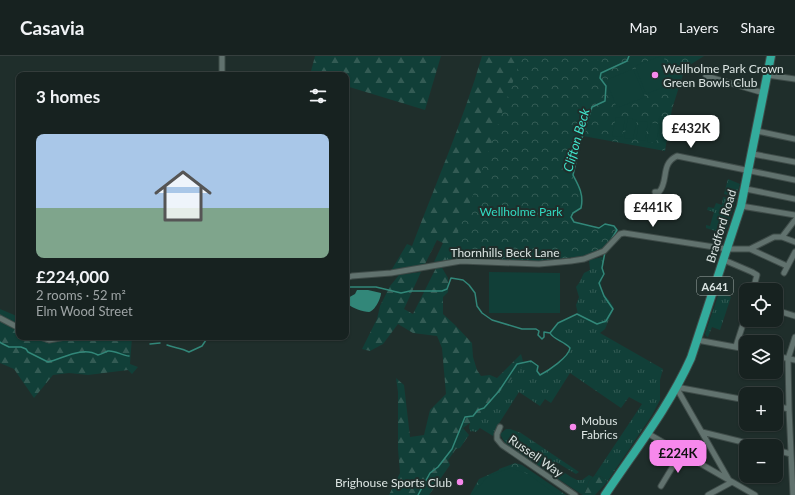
<!DOCTYPE html>
<html lang="en">
<head>
<meta charset="utf-8">
<style>
	:root { --surface:#172220; --page:#242f2d; --text:#f1f3f6; --muted:#9ea4a5; --line:#363f3e; --accent:#f788ec }
	body { margin:0; font-family:Lato,sans-serif; background:var(--page); color:var(--text); height:100vh; display:flex; flex-direction:column; font-size:15px; white-space:nowrap }
	* { box-sizing:border-box; margin:0 }
	p { font-size:13px; color:var(--muted) }
	.icon { flex:none; width:22px; height:22px; fill:none; stroke:currentColor; stroke-width:2; stroke-linecap:round; stroke-linejoin:round }
	.map { position:relative; flex:1; overflow:hidden }
	.drawer { position:absolute; left:16px; top:16px; width:333px; height:268px; display:flex; flex-direction:column; background:var(--surface); border-radius:8px; box-shadow:0 1px 3px #0004,0 0 0 1px var(--line) }
	.drawer>* { flex:none }
	.tools { position:absolute; left:739px; top:227px; display:grid; gap:8px }
	.tools a { display:grid; place-items:center; width:44px; height:44px; border-radius:8px; background:var(--surface); box-shadow:0 1px 3px #0004,0 0 0 1px var(--line); font-size:20px }
	.price { position:absolute; translate:-50% -34px; padding:0 9px; border-radius:8px; background:#fff; color:#222; font-size:13px; line-height:26px; filter:drop-shadow(0 1px 2px #0008) }
	.price::after { content:''; position:absolute; left:50%; top:24px; width:12px; height:9px; margin-left:-6px; background:inherit; clip-path:polygon(0 0,100% 0,50% 100%) }
	.price.on { background:var(--accent); color:#111 }
	ul { padding:0; list-style:none }
	li { display:grid; align-content:center; gap:8px; height:212px; padding:0 20px }
	li span { display:grid; place-items:center; height:124px; border-radius:8px; color:#555 }
	li>.icon { margin-inline-start:auto }
	span .icon { width:72px; height:72px; fill:#fffc; stroke-width:1 }
	li b { font-size:17px }
	h2 { display:flex; justify-content:space-between; align-items:center; height:48px; padding:0 20px; font-size:17px }
	header { display:flex; align-items:center; gap:24px; box-sizing:border-box; height:56px; padding:0 20px; background:var(--surface); border-bottom:1px solid var(--line) }
	header strong { font-size:19px }
	nav { display:flex; gap:22px; margin-inline-start:auto; font-size:14px }
	.map>svg:first-child { display:block }
	.grass { fill:url(#grass-tufts) }
	.forest { fill:url(#forest-firs) }
	.park { fill:url(#park-crowns) }
	.garden { fill:#113f38 }
	.water { fill:#328779 }
	.lines { fill:none; stroke-linecap:round; stroke-linejoin:round }
	.stream { stroke:#328779; stroke-width:1.5 }
	.street-casing { stroke:#3f4c49; stroke-width:7 }
	.primary-casing { stroke:#3f4c49; stroke-width:10 }
	.street { stroke:#61726e; stroke-width:5 }
	.primary { stroke:#33ab9c; stroke-width:8 }
	.poi-dot { fill:#f788ec; stroke:#1f2e2b; stroke-width:1.5 }
	.labels { text-anchor:middle; dominant-baseline:central; stroke-width:4; stroke-linejoin:round; paint-order:stroke }
	.shield { fill:#1f2e2b; stroke:#a3adab; stroke-width:1 }
	.shield-label { font-size:11px; font-weight:bold; fill:#dbe4e2 }
	.poi-label { font-size:12px; fill:#dbe4e2; stroke:#1f2e2b; text-anchor:start }
	.park-label { font-size:12px; fill:#32dac2; stroke:#1f2e2b }
	.street-label { font-size:12px; fill:#dbe4e2; stroke:#1f2e2b }
	.water-label { font-size:13px; font-style:italic; fill:#41e3cb; stroke:#1f2e2b }
</style>
</head>
<body>
<header>
<strong>Casavia</strong>
<nav><a>Map</a><a>Layers</a><a>Share</a></nav>
</header>
<div class="map">
<svg width="795" height="439" viewBox="0 0 795 439">
	<defs>
		<pattern id="grass-tufts" width="24" height="20" patternUnits="userSpaceOnUse"><rect width="24" height="20" fill="#113f38"/><path d="M3 7l-1-3M5 7V3M7 7l1-3M15 17l-1-3M17 17v-4M19 17l1-3" fill="none" stroke="#335b54"/></pattern>
		<pattern id="forest-firs" width="22" height="20" patternUnits="userSpaceOnUse"><rect width="22" height="20" fill="#113f38"/><path d="M5 1l3.5 6h-7zM16 11l3.5 6h-7z" fill="#335b54"/></pattern>
		<pattern id="park-crowns" width="20" height="18" patternUnits="userSpaceOnUse"><rect width="20" height="18" fill="#113f38"/><path d="M2 6a3 3 0 1 1 6 0M12 15a3 3 0 1 1 6 0" fill="none" stroke="#335b54"/></pattern>
	</defs>
	<rect width="100%" height="100%" fill="#1f2e2b"/>
	<!-- grass -->
	<path class="grass" d="M728,123L740,128L736,141L724,138Z
		M723,141L736,144L725,178L706,172V169L710,170L714,156L707,154L708,151L714,152L716,147L722,149Z
		M602,201L604,203L602,212L604,217C596,238 606,236 614,252L605,273L600,277L663,313L660,324V344L652,359L607,426C604,421 599,419 594,420L642,348L629,341L621,352L570,317L551,347L545,343L540,350L519,336L498,369L493,380L480,372L476,376L472,375L471,376L469,372L470,366L523,306L531,305L538,310L537,315L540,319C548,315 569,301 570,292C564,285 554,284 550,277L558,267L578,259L576,249L579,241L576,231L579,227L584,217L590,214L589,204Z
		M719,237L731,241L720,274L712,271L708,281L706,280L705,278Z
		M506,373H510L521,377L579,416L576,418L556,406L553,407L544,413L540,411L505,387L500,378Z
		M556,412L559,413L571,421L577,424H582L589,419L593,421L589,425L585,437L581,438L554,420L553,418Z"/>
	<!-- forest -->
	<path class="forest" d="M315,0H441L425,54L346,30V19H310Z
		M482,0H568L535,206L461,202L434,206L443,187L437,184L425,208L394,216L392,213L407,188L412,190C436,127 463,65 482,0Z
		M437,210H441L448,222V236L443,241V258L455,269L472,287L473,301L477,314L481,320L490,319L497,322L521,298L524,309L474,364L463,372L469,379L460,392L456,393L448,404L450,409L429,439H389L400,417L398,393V336L396,322L404,329L410,381L424,379L430,354L446,338L442,292L437,280L413,277L398,268L383,288L370,295L362,293L377,263L380,250L390,230L399,219L421,216L404,253L413,258Z
		M0,253L19,261V281H132L130,308L138,311L132,318L128,314L88,319L69,317L53,319L34,342L14,313L0,307Z
		M594,420C599,419 604,421 607,426L595,439H583L581,438L585,437L589,425Z"/>
	<!-- park -->
	<path class="park" d="M522,0H704L685,12L672,53L665,95L583,80L573,119C579,130 584,139 581,152L573,157L571,161L574,166L598,172L605,168L614,170L617,174L608,190L591,199L535,206L461,202L446,205L472,142Z
		M515,407L522,409L566,439H470L479,423L499,414V413Z"/>
	<!-- garden -->
	<path class="garden" d="M661,0H663L674,27L646,38L635,10Z
		M633,13L645,41L617,52L606,24Z
		M616,61L625,62L622,81L612,80Z
		M628,62L637,64L633,83L624,82Z
		M639,65L648,66L645,85L636,84Z
		M651,67L660,68L656,87L647,86Z
		M489,216L560,217V257H489Z
		M510,412L528,418L557,439H472L488,420Z"/>
	<!-- water -->
	<path class="water" d="M357,234H368L381,237C381,242 375,255 369,256C363,256 352,252 348,248H346V243L355,238Z"/>
	<g class="lines">
		<!-- stream -->
		<path class="stream" d="M611,184L617,174L614,170L605,168L599,172L574,166L571,161L573,157L581,152C584,139 579,130 573,119L580,88L592,51L605,45L606,30L600,22L601,17L627,5L629,0
			M346,235L350,231H376L401,237L410,235H442L447,233L451,222L463,224L469,229L475,237L477,250L482,257L492,264L522,273H536L539,275L538,279L542,283L544,281V276L550,277
			M0,286L1,287L9,291H21L26,293L28,296L48,306C64,302 82,290 98,299C102,298 105,296 108,295C115,294 123,300 129,300
			M150,288L160,287
			M167,289C175,292 182,292 189,296L202,290L206,284L221,281
			M418,439L430,417L438,411L452,393L465,361L473,360L478,354L484,352L499,335L517,308L531,305L538,310L537,315L540,319C548,315 569,301 570,292C564,285 554,284 550,277L558,267L577,258L597,268L606,265L613,253L604,240L599,227L604,218L602,212L605,196"/>
		<defs>
			<path id="street" d="M222,19V0
				M767,19L795,23
				M706,20L764,37
				M757,75L795,83
				M753,98L795,106
				M746,133L795,143
				M655,136H659C669,125 660,108 677,100L795,124
				M741,150L795,159
				M782,181L795,164
				M750,193L787,210
				M724,204L752,216L757,219L753,234
				M784,217L795,196
				M346,222L352,220L391,217L461,205L539,208L571,205L584,203L604,195L620,178L624,177L727,193H750L774,181H782L795,186
				M776,256H782L795,260
				M0,262L19,272
				M40,281L49,284L65,281
				M697,284L746,293
				M736,290L746,259
				M776,300L795,304
				M676,331L729,424
				M676,331L746,344
				M776,350L789,353
				M500,371L497,378V383L502,389L575,439
				M702,376L759,390
				M647,377L755,439
				M776,394L791,398
				M661,430L681,397
				M708,439L732,426
				M793,439L789,353L788,303L795,281"/>
			<path id="primary" d="M605,439C635,394 669,351 691,302L741,150L771,0"/>
		</defs>
		<!-- street casing -->
		<use href="#street" class="street-casing"/>
		<!-- primary casing -->
		<use href="#primary" class="primary-casing"/>
		<!-- street -->
		<use href="#street" class="street"/>
		<!-- primary -->
		<use href="#primary" class="primary"/>
	</g>
	<!-- markers -->
	<g class="poi-dot">
		<circle cx="655" cy="19" r="4"/>
		<circle cx="573" cy="371" r="4"/>
		<circle cx="460" cy="426" r="4"/>
	</g>
	<g class="labels">
		<!-- shield labels -->
		<rect class="shield" x="697" y="221" width="36" height="18" rx="3"/>
		<g class="shield-label">
			<text x="715" y="230">A641</text>
		</g>
		<!-- poi labels -->
		<g class="poi-label">
			<text x="663" y="12">Wellholme Park Crown<tspan x="663" dy="14">Green Bowls Club</tspan></text>
			<text x="581" y="364">Mobus<tspan x="581" dy="14">Fabrics</tspan></text>
			<text x="452" y="426" text-anchor="end">Brighouse Sports Club</text>
		</g>
		<!-- park labels -->
		<g class="park-label">
			<text x="521" y="155">Wellholme Park</text>
		</g>
		<!-- street labels -->
		<g class="street-label">
			<text transform="translate(721 170) rotate(-73)">Bradford Road</text>
			<text x="505" y="196">Thornhills Beck Lane</text>
			<text transform="translate(536 400) rotate(35)">Russell Way</text>
		</g>
		<!-- water labels -->
		<g class="water-label">
			<text transform="translate(576 84) rotate(-74)">Clifton Beck</text>
		</g>
	</g>
</svg>
<div class="tools">
<a><svg class="icon" aria-label="locate" viewBox="0 0 24 24"><circle cx="12" cy="12" r="6"/><path d="M12 2v4M12 18v4M2 12h4M18 12h4"/></svg></a>
<a><svg class="icon" aria-label="layers" viewBox="0 0 24 24"><path d="M12 4l9 5-9 5-9-5zM3 14l9 5 9-5"/></svg></a>
<a>+</a>
<a>−</a>
</div>
<b class="price" style="left:691px;top:93px">£432K</b>
<b class="price" style="left:653px;top:172px">£441K</b>
<b class="price on" style="left:678px;top:418px">£224K</b>
<section class="drawer">
<h2>3 homes<svg class="icon" aria-label="filters" viewBox="0 0 24 24"><path d="M4 7h16M4 17h16"/><circle cx="9" cy="7" r="2"/><circle cx="15" cy="17" r="2"/></svg></h2>
<ul>
<li><span style="background:linear-gradient(#a9c7e8 60%,#7fa58c 0)"><svg class="icon" aria-label="home" viewBox="0 0 24 24"><path d="M3 11l9-7 9 7M6 9v11h12V9"/></svg></span><div><b>£224,000</b><p>2 rooms · 52 m²</p><p>Elm Wood Street</p></div></li>
</ul>
</section>
</div>
</body>
</html>
